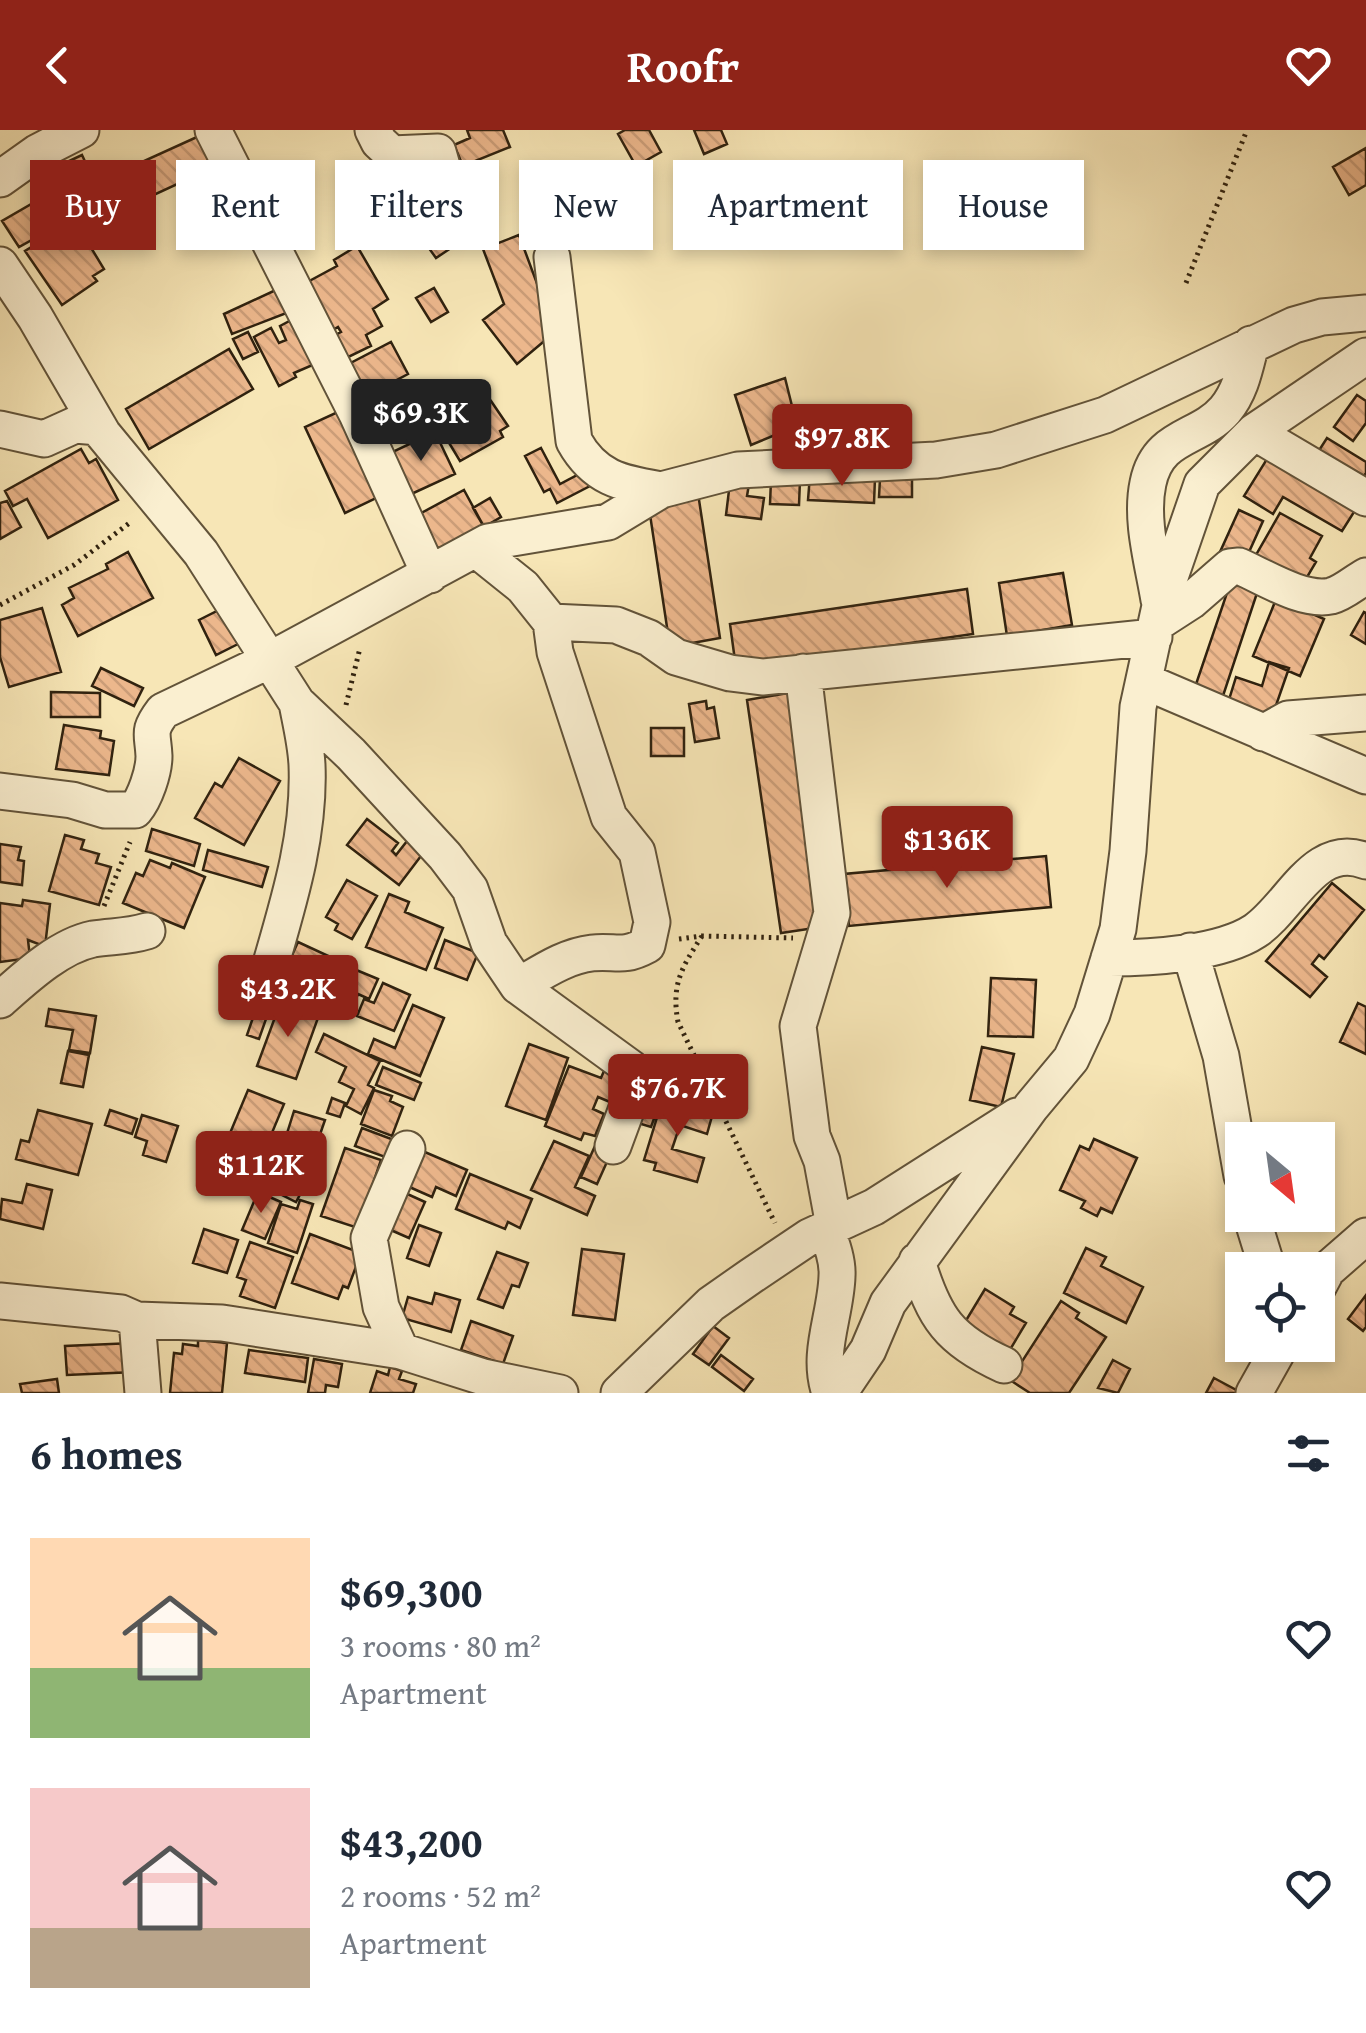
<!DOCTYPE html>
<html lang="en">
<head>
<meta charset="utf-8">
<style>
	:root { --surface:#fff; --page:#f2f2f3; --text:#1f2937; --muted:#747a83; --accent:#8f2418 }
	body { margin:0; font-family:"Gentium Book Plus",serif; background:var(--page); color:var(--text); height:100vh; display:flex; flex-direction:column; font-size:38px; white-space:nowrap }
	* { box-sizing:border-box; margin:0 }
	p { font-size:32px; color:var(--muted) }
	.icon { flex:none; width:55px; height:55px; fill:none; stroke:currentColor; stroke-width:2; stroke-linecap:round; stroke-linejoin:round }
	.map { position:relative; height:1263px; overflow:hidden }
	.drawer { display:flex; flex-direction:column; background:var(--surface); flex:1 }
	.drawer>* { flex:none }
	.banner { position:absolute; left:30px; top:30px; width:1308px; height:90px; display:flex; gap:20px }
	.needle { width:65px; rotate:151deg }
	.tools { position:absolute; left:1225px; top:992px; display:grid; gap:20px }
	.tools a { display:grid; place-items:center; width:110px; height:110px; border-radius:0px; background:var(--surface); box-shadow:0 5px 15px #0003; font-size:50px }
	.price { position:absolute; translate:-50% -85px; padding:0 22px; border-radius:10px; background:var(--accent); color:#fff; font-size:32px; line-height:65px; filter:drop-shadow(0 2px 5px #0008) }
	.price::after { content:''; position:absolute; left:50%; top:60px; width:30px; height:22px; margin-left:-15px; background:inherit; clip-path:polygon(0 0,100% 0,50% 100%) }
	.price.on { background:#222; color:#fff }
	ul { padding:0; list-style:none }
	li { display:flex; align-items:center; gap:30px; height:250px; padding:0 30px }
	li span { display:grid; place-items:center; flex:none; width:280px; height:200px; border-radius:0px; color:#555 }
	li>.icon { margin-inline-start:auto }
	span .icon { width:120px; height:120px; fill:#fffc; stroke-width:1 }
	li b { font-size:42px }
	h2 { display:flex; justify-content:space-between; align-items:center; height:120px; padding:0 30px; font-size:42px }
	.pill { padding:0 35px; border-radius:0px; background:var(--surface); box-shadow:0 5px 15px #0003; font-size:35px; line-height:90px }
	.pill.on { background:var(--accent); color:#fff }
	header { display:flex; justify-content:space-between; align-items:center; height:130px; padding:0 30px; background:var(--accent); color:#fff; font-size:45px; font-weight:600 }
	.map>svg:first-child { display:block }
	.building { fill:url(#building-back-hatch); stroke:#30220f; stroke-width:2.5 }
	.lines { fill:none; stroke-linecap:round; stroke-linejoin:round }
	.minor-casing { stroke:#625339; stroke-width:39 }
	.path { stroke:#30220f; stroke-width:5; stroke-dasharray:2.5 5; stroke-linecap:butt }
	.minor { stroke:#faefd0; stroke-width:35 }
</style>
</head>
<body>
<header><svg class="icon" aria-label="back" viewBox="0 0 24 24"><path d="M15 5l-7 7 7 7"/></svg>Roofr<svg class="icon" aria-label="heart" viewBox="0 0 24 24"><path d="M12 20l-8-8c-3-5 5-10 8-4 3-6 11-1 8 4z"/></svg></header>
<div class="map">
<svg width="1366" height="1263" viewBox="0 0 1366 1263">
	<defs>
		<pattern id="building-back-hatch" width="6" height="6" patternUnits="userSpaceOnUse" patternTransform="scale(2.5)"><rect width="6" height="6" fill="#ecb78c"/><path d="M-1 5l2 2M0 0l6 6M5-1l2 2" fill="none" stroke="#cb9d78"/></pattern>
	</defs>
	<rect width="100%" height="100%" fill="#f7e6b6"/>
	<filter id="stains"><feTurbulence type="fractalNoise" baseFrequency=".002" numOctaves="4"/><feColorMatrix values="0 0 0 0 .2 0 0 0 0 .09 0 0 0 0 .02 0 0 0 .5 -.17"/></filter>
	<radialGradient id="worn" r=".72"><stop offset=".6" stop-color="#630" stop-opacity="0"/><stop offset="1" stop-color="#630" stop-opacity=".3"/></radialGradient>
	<!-- building -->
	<path class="building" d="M467,0H503L510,17L463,36L454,15L470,8Z
		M625,0H649L661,22L636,36L618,4Z
		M694,0H721L727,14L704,24Z
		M208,2L223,33L106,87L91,55Z
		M1366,18V55L1349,65L1333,37Z
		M82,25L94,51L85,56L90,65L39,95L44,103L19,117L2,91L64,55L56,37Z
		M455,85L469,106L436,128L421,107Z
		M68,95L73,102L79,98L104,139L93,146L97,151L62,175L25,121Z
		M519,105L555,202L517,234L483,190L504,174L483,119Z
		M357,116L388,169L373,179L382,196L366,205L371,216L340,231L329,208L341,202L338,197L328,203L302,155L337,136L334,130Z
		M434,158L448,182L431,192L416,168Z
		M278,159L289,182L232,204L224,184Z
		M299,186L322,231L294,243L296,247L279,256L254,207L271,198L279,213L286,210L280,196Z
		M248,202L258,222L243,229L233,209Z
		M391,212L408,244L393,252L402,267L381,280L371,264L358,271L341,238Z
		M229,219L253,259L149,319L126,279Z
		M785,248L797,296L751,315L735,265Z
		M474,257L484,275L491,271L508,296L500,301L503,307L460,331L434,288L460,273L457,267Z
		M1357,265L1366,271V293L1353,311L1334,297Z
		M351,276L391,361L345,383L305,297Z
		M435,302L455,344L407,366L388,324Z
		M1327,308L1366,332V343L1360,352L1316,325Z
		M541,318L560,354L583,342L590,356L557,373L550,359L544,362L525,326Z
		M81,319L89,333L96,329L118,370L48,408L27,369L13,376L5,361Z
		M1272,321L1359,374L1342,401L1283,367L1273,384L1244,366Z
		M810,345L875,348L874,373L808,370Z
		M880,349H912V367H879Z
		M696,350L720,508L670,517L646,358Z
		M771,350H800L799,375L770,374Z
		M730,352L749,354L747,366L764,368L761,389L726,385Z
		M464,360L490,408L438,436L412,388Z
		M490,368L501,387L484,397L473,378Z
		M7,371L21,397L0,409V373Z
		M1239,380L1263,391L1244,433L1220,422Z
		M1280,383L1322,406L1310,428L1316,432L1303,454L1252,432Z
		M128,422L153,468L78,506L62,475L74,468L69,458L108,439L106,434Z
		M1063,443L1072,495L1007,506L999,453Z
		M1231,451L1258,460L1220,575L1192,566Z
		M967,459L973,504L736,538L730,494Z
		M1279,462L1301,479L1324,489L1300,546L1253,526Z
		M42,478L61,542L9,557L0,527V490Z
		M221,479L238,514L216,525L199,490Z
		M1364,482L1366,483V514L1351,505Z
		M1269,532L1289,538L1272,587L1228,573L1236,547L1262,556Z
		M101,538L143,558L134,576L92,556Z
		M51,562L100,563V587H51Z
		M794,562L828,796L781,803L747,570Z
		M706,571L707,579L714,577L719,608L695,612L689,574Z
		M64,595L101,601L100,608L114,611L109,645L56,639Z
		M651,598H684V626H651Z
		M239,628L280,651L244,715L195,688L215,653L222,657Z
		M367,689L398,713L392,721L396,725L411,706L427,718L399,755L347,715Z
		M152,699L200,714L194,736L146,721Z
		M65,705L84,710L81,719L99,724L96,733L111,737L99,775L49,761Z
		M0,714L21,717L18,730L24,731L22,755L0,752Z
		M208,720L268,737L262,757L203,740Z
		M1046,726L1051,777L849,796L844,744Z
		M150,730L170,738L172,733L205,747L184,798L123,773L136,743L143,746Z
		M347,750L377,766L352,809L335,800L338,794L326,787Z
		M1332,753L1364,780L1324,829L1319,825L1312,834L1327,847L1310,867L1266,831Z
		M389,764L409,772L405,782L443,798L426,840L366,817Z
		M23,770L50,774L46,808L54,810L41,815L28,810L30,828L0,832V773L22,776Z
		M445,810L478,823L467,850L435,838Z
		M298,812L348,835L326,882L287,863L289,858L279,854Z
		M349,837L378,849L369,869L358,864L351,881L333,874Z
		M991,848L1036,850L1033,907L988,906Z
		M383,853L410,865L394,901L357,886L364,869L374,873Z
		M251,855L270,862L269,867L273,869L259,909L247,905L257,876L245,872Z
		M281,871L319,885L296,949L257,936Z
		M1358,873L1366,877V924L1340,912Z
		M413,875L444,888L420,946L368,924L374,909L395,918Z
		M49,879L96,886L90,923L69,920L73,900L46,896Z
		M324,904L380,931L368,955L374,958L361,984L346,976L354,959L339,952L346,937L316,922Z
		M529,914L568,928L546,990L506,976Z
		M982,917L1014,924L1001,977L970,970Z
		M68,921L89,925L83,957L61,953Z
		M569,936L601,948L604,941L619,948L610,972L598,967L593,979L604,984L595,1006L584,1003L581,1010L545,996Z
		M383,937L421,953L414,970L376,955Z
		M248,960L284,974L264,1022L228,1008Z
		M374,960L392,966L390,971L403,977L392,1006L361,994Z
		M637,965L660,972L651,997L628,990Z
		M674,967L714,979L707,1004L680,995L672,1019L704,1028L697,1052L654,1040L656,1033L644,1030L659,981L669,983Z
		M332,968L345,973L340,987L327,983Z
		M38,980L92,994L78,1045L16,1029L21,1010L29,1012Z
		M110,980L137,989L132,1004L105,995Z
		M294,981L325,990L308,1039L279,1029Z
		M142,985L178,996L166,1032L143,1025L147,1011L135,1007Z
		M362,998L402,1013L396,1031L355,1016Z
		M1094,1009L1137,1028L1112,1083L1101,1078L1097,1086L1081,1078L1085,1071L1060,1060L1080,1016L1089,1020Z
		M554,1011L589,1026L575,1057L595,1066L587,1085L531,1060Z
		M595,1016L611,1023L597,1054L581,1047Z
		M413,1017L467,1040L456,1066L436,1057L432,1067L398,1052Z
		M345,1018L381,1030L358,1098L321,1086Z
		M251,1025L267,1033L254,1059L238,1052Z
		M274,1041L304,1057L296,1072L266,1057Z
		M470,1044L532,1069L520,1098L508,1092L505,1099L456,1079Z
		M27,1054L52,1060L43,1099L0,1089L2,1069L22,1073Z
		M394,1058L425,1072L409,1108L377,1094Z
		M258,1062L281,1072L265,1109L242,1100Z
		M300,1070L313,1074L297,1123L268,1113L281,1074L297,1079Z
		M419,1095L441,1103L429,1136L407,1128Z
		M204,1099L238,1110L227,1143L193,1133Z
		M310,1104L361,1123L348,1158L343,1156L338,1169L292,1153Z
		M250,1112L293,1127L275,1178L240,1166L246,1150L237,1147Z
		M1086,1118L1106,1127L1101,1136L1143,1157L1126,1193L1064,1163Z
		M582,1119L624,1124L615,1190L573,1185Z
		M497,1122L528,1133L519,1157L512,1155L503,1178L478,1169Z
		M985,1159L1014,1177L1010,1184L1026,1193L1005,1228L959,1202Z
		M435,1163L460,1170L451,1202L402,1188L408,1167L432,1174Z
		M1366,1165V1197L1363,1201L1348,1189Z
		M1061,1171L1079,1183L1076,1188L1106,1207L1069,1263H1030L1010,1250Z
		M471,1191L513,1206L503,1234L461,1220Z
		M713,1196L729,1208L709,1235L693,1224Z
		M198,1210L227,1213L222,1263H170L174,1223L182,1224L183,1214L198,1216Z
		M133,1213L135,1242L67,1245L65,1216Z
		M249,1220L308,1228L305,1252L245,1243Z
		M721,1225L753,1249L744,1261L712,1237Z
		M314,1229L342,1234L338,1257L326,1255L325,1263H308Z
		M1113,1230L1130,1239L1118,1263L1098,1258Z
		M390,1237L402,1241L399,1249L416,1254L413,1263H370L377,1241L388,1245Z
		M1214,1248L1242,1263H1206Z
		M57,1249L59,1263H22L20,1254Z"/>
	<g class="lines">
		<defs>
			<path id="minor" d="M213,0L357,284L430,445
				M373,0L379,12L392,24L438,22L454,78
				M0,49L38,22L81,0
				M552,127L574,311C595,349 622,353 661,360
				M0,135L35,187L103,304L201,423L297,573L351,624L445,726L470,759L489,813L518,856L632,939L637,951L613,1016
				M0,299L44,309L75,295L99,297
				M1254,302L1366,368
				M477,420L523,457L551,492L555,522L609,687L637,722L652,792L647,815C621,829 616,820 592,823C565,826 541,843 518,856
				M1159,470C1153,433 1140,390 1148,353C1158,304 1199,310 1225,280C1241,261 1245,237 1251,214
				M551,492L616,495L649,508L676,527L730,543L762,547L1154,507
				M1157,493L1191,471L1230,437L1239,436C1264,447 1303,472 1331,466C1343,463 1355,452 1366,446
				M803,542L832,783L798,896L812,1006L822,1031L834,1096
				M1144,551L1366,646
				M1263,603L1288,589L1366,583
				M0,661L72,670L105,680H135C145,668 154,642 154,626C153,603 147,602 163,581L268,531L488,412L608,392L661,360L738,340L936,330L996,320L1105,285L1294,195L1322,187L1366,183
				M1190,821L1221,926L1242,1046
				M1109,828C1150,828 1220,824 1255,801C1291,777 1315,710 1366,731
				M267,847C287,777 310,708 307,635C306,614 301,594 297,573
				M0,870C25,848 59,816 93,809C112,806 128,807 147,801
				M1251,1085L1268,1140
				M826,1100C832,1114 838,1130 837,1146C836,1185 816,1224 830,1263
				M917,1131C934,1188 949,1210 1004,1235
				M1318,1157L1327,1140L1366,1106
				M0,1171L121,1183L137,1190L222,1193L401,1221L483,1247L560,1263
				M137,1190L143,1263
				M401,1221L381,1177L369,1108L407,1019
				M619,1263L711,1174L751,1146L809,1107L874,1077L1017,986
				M839,1263L868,1220L888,1173L1031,977L1071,929L1092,884L1118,799L1128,721L1138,577L1160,476L1202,354L1254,302L1366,226
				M1254,1263L1281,1215"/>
		</defs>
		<!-- minor casing -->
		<use href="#minor" class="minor-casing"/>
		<!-- path -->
		<path class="path" d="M1186,153L1247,0
			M0,475L74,435L132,391
			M346,575L360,518
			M104,776L130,712
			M702,806C682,837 671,854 678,892L775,1093
			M679,809L702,806L793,808"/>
		<!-- minor -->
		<use href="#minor" class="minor"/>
	</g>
	<rect width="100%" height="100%" filter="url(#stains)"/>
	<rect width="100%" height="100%" fill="url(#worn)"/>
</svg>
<div class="tools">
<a><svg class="needle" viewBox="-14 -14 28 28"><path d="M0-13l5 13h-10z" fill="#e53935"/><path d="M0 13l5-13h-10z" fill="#747a83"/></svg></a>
<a><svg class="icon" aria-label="locate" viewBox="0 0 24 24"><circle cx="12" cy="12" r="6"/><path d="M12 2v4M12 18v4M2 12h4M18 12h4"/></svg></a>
</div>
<b class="price on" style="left:421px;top:334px">$69.3K</b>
<b class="price" style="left:842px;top:359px">$97.8K</b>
<b class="price" style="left:947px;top:761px">$136K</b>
<b class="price" style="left:288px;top:910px">$43.2K</b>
<b class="price" style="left:678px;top:1009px">$76.7K</b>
<b class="price" style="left:261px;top:1086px">$112K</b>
<div class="banner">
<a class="pill on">Buy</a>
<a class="pill">Rent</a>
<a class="pill">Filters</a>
<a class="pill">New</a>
<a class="pill">Apartment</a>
<a class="pill">House</a>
</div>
</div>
<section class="drawer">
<h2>6 homes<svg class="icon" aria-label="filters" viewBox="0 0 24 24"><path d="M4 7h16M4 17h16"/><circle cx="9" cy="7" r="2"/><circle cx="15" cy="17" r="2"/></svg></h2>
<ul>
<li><span style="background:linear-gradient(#ffd9b3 65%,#8fb573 0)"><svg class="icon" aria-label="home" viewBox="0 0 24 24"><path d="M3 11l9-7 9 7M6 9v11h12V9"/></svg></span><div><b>$69,300</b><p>3 rooms · 80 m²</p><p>Apartment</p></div><svg class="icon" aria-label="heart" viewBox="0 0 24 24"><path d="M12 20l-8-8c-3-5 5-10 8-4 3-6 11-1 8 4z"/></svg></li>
<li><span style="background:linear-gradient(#f6c9c9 70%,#b9a48a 0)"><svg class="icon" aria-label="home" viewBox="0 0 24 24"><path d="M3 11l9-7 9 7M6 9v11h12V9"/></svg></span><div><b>$43,200</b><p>2 rooms · 52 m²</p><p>Apartment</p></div><svg class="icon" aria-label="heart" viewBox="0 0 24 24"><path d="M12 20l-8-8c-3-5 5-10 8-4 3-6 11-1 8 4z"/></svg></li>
</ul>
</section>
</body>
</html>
